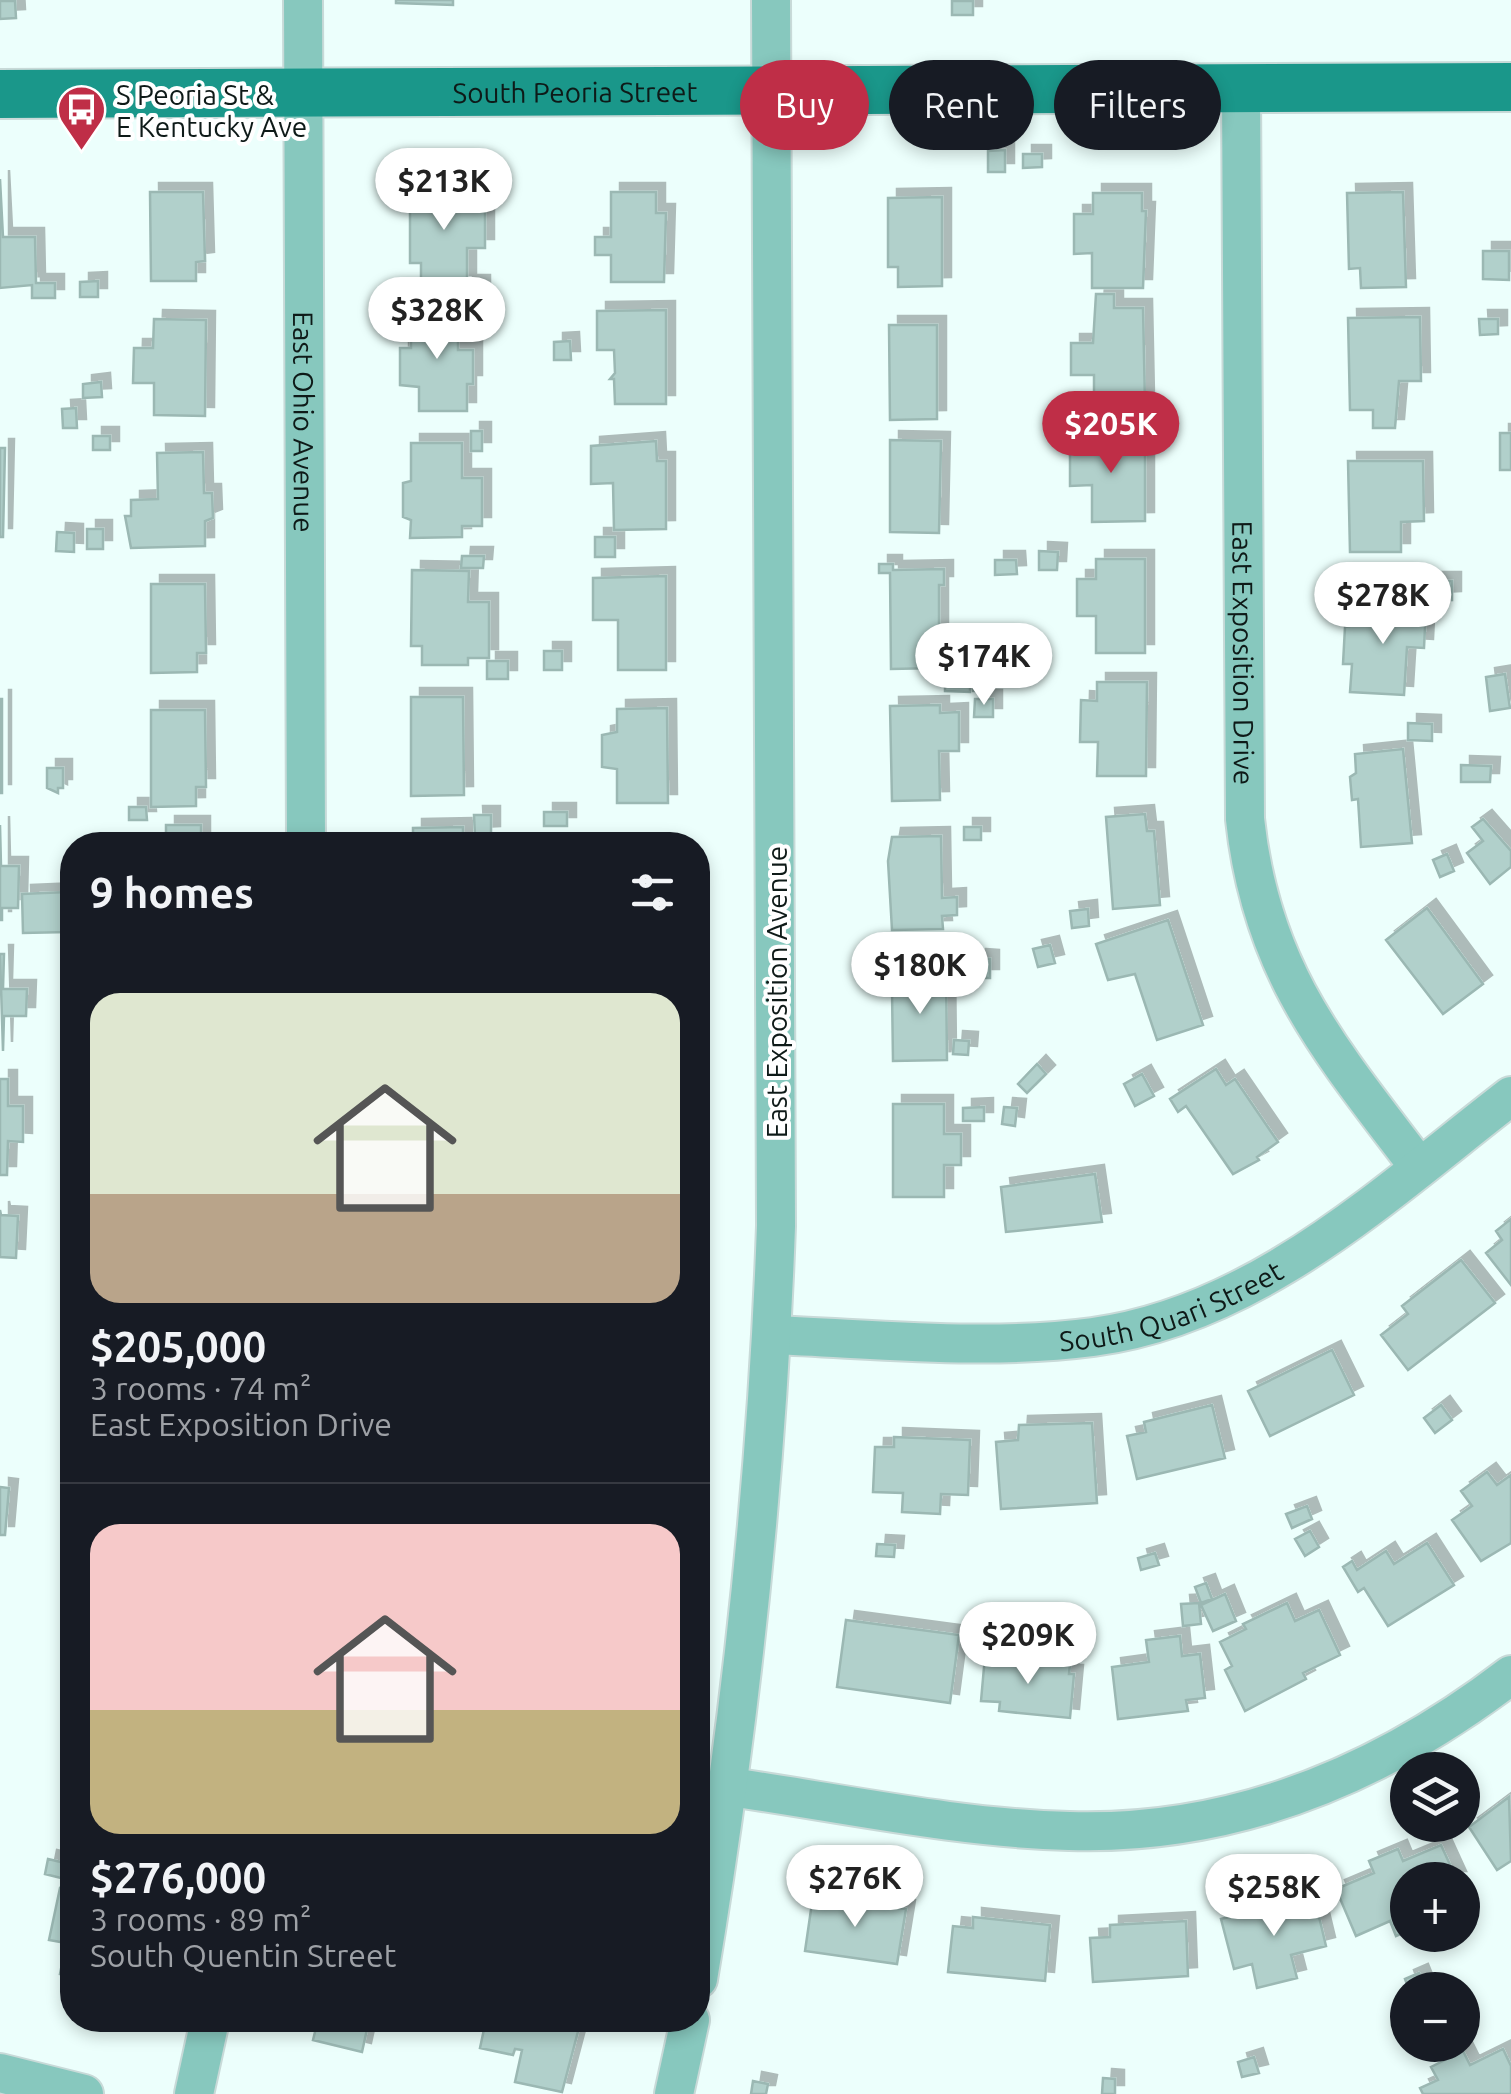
<!DOCTYPE html>
<html lang="en">
<head>
<meta charset="utf-8">
<style>
	:root { --surface:#171b24; --page:#20242c; --text:#f1f3f6; --muted:#9ea1a6; --line:#363941; --accent:#bf2e47 }
	body { margin:0; font-family:Ubuntu,sans-serif; background:var(--page); color:var(--text); height:100vh; display:flex; flex-direction:column; font-size:38px; white-space:nowrap }
	* { box-sizing:border-box; margin:0 }
	p { font-size:32px; color:var(--muted) }
	.icon { flex:none; width:55px; height:55px; fill:none; stroke:currentColor; stroke-width:2; stroke-linecap:round; stroke-linejoin:round }
	.map { position:relative; flex:1; overflow:hidden }
	.panel { position:absolute; left:60px; top:832px; width:650px; height:1200px; display:flex; flex-direction:column; background:var(--surface); border-radius:40px; box-shadow:0 5px 15px #0003 }
	.panel>* { flex:none }
	.guide { position:absolute; left:740px; top:60px; width:620px; height:90px; display:flex; gap:20px }
	.tools { position:absolute; left:1390px; top:1752px; display:grid; gap:20px }
	.tools a { display:grid; place-items:center; width:90px; height:90px; border-radius:50%; background:var(--surface); box-shadow:0 5px 15px #0003; font-size:50px }
	.price { position:absolute; translate:-50% -85px; padding:0 22px; border-radius:35px; background:#fff; color:#222; font-size:32px; line-height:65px; filter:drop-shadow(0 2px 5px #0008) }
	.price::after { content:''; position:absolute; left:50%; top:60px; width:30px; height:22px; margin-left:-15px; background:inherit; clip-path:polygon(0 0,100% 0,50% 100%) }
	.price.active { background:var(--accent); color:#fff }
	ul { padding:0; list-style:none }
	li { display:grid; align-content:center; gap:20px; height:530px; padding:0 30px }
	li+li { border-top:2px solid var(--line) }
	li span { display:grid; place-items:center; height:310px; border-radius:30px; color:#555 }
	li>.icon { margin-inline-start:auto }
	span .icon { width:180px; height:180px; fill:#fffc; stroke-width:1 }
	li b { font-size:42px }
	h2 { display:flex; justify-content:space-between; align-items:center; height:120px; padding:0 30px; font-size:42px }
	.chip { padding:0 35px; border-radius:45px; background:var(--surface); box-shadow:0 5px 15px #0003; font-size:35px; line-height:90px }
	.chip.active { background:var(--accent); color:#fff }
	.map>svg:first-child { display:block }
	.building { fill:#b1d0cb; stroke:#9bb8b3; stroke-width:2.5; filter:url(#shadow) }
	.lines { fill:none; stroke-linecap:round; stroke-linejoin:round }
	.minor-casing { stroke:#c8dad8; stroke-width:42 }
	.major-casing { stroke:#c8dad8; stroke-width:52 }
	.minor { stroke:#87c8be; stroke-width:38 }
	.major { stroke:#1a978a; stroke-width:48 }
	.labels { text-anchor:middle; dominant-baseline:central; stroke-width:8; stroke-linejoin:round; paint-order:stroke }
	.street-label { font-size:28px; fill:#0e1a18; stroke:#fff }
	.poi-label { font-size:28px; fill:#0e1a18; stroke:#fff; text-anchor:start }
</style>
</head>
<body>
<div class="map">
<svg width="1511" height="2094" viewBox="0 0 1511 2094">
	<defs>
		<filter id="shadow"><feDropShadow dx="9" dy="-9" stdDeviation="0" flood-color="#0004"/></filter>
	</defs>
	<rect width="100%" height="100%" fill="#ecfffc"/>
	<!-- building -->
	<path class="building" d="M396,0H453V5L396,3Z
		M0,1H15L16,18L0,19Z
		M952,1H973V15H952Z
		M1005,150V172H988V151Z
		M1023,154H1042V167L1023,168Z
		M0,179L3,237H35L36,283H55V298H32V285L0,288Z
		M410,186H466V210H485V248H467V284H421V263H410Z
		M150,192H203L205,261L196,262V281H151Z
		M611,192H656V213H666L664,282H611V255H595V237H611Z
		M1403,192L1406,287L1361,288L1360,268L1349,269L1347,193Z
		M1093,193H1142V211H1146L1143,288H1092V253L1074,254V214H1093Z
		M942,197V286L898,287V267H888V198Z
		M1483,251H1509V280L1483,279Z
		M98,281V297H80V282Z
		M464,284H481V296H464Z
		M1096,294H1114V308H1143L1145,404H1094V375H1071V343H1093Z
		M484,300V316H466V301Z
		M666,310V404H615L614,379H610L615,373L614,350H597V311Z
		M411,311H458V350H473V384H467V411H419V387L400,385V348H411Z
		M1420,317L1421,381H1399L1395,428H1373V410H1350L1348,318Z
		M154,319L206,320L205,416L154,415V383H133L134,348H153Z
		M1479,319H1498V334L1480,335Z
		M889,325H937V419L890,420Z
		M570,341L571,360H554V342Z
		M101,382L102,397L83,398V384Z
		M76,408L77,428H63L62,409Z
		M471,431H482V451H471Z
		M1090,432H1135L1136,453L1145,452V521L1092,522V485L1070,486V446H1084V435Z
		M1500,433H1511V470H1500Z
		M93,436H110V450H93Z
		M890,440L941,441L939,533L890,532Z
		M656,441L657,461H666V529L614,530L613,483L591,484V446Z
		M411,443H462V478H482V526H462V537L410,538L411,520L403,517V483L411,481Z
		M0,448H5L3,537H0Z
		M203,452L204,493H212L213,518L205,521V546L131,548L125,516H131V500L158,499L157,453Z
		M1348,461H1423L1424,521L1401,522V552H1350Z
		M87,529H103V549H87Z
		M57,532L74,533V552L56,551Z
		M595,537H615V557H595Z
		M1039,551L1058,552L1057,570H1039Z
		M462,556H484L483,568H461Z
		M1096,559H1145V653H1096V616H1077V579H1096Z
		M995,560H1016L1017,574L995,575Z
		M879,564H893V570L944,569V585H939V668L891,669L890,573H879Z
		M412,570L469,571L468,602H489V658H468V665H422V646H411Z
		M666,576V670H618V620H593V578Z
		M1433,581H1452V600L1434,601Z
		M1410,582H1429V599H1410Z
		M151,584H205L206,653H197V672L151,673Z
		M1360,603L1426,607L1424,648L1407,647L1404,695L1350,692L1352,664H1343L1345,627L1360,624Z
		M544,651H562V670H544Z
		M487,661H508V679H487Z
		M945,672H970V692L945,691Z
		M973,674H990V691H973Z
		M1505,674L1510,708L1490,711L1486,677Z
		M1097,682H1147L1146,776H1097L1098,742H1080L1081,700L1097,701Z
		M411,697H463L464,795L411,796Z
		M0,699H2V793H0Z
		M975,699H993V717H974Z
		M940,705V713L959,712V751H939L940,800L892,801L890,706Z
		M667,708L668,803H617V769L602,767V735L617,732V709Z
		M151,710H205L206,787H196V806L151,807Z
		M1408,723L1432,724V741L1408,740Z
		M1403,749L1412,843L1361,847L1358,799L1352,800L1350,777L1356,773L1355,754Z
		M1461,765L1491,766L1490,782H1461Z
		M47,768H63V788H58V793L47,788Z
		M129,807H146L147,820H129Z
		M544,812H567V826H544Z
		M1145,814L1147,831H1154L1160,905L1113,909L1106,817Z
		M474,815H491V835L475,836Z
		M1483,819L1511,851V867L1490,884L1467,853L1483,841L1472,827Z
		M0,825L1,866H19L18,908H2V920H0Z
		M166,825H201V843L206,845H159L166,843Z
		M463,827V845H413V828Z
		M964,827H981V840H964Z
		M941,836L942,898L957,897V915L942,916L943,929L892,930L888,861L892,837Z
		M1447,854L1454,871L1440,877L1433,860Z
		M67,892L68,932L23,933L22,894Z
		M1427,908L1483,984L1443,1014L1386,940Z
		M1088,909L1089,926L1072,928L1070,911Z
		M1168,920L1203,1025L1157,1040L1135,974L1108,980L1096,944Z
		M1050,945L1055,963L1038,967L1033,949Z
		M0,954H4L3,989H27L26,1016H4L3,1051Z
		M977,958L990,959V978H976Z
		M946,971L947,1060L893,1061L892,991L901,990V972Z
		M954,1040L969,1041L968,1055L953,1054Z
		M1037,1064L1046,1074L1027,1093L1018,1084Z
		M1216,1069L1226,1085L1235,1079L1278,1142L1257,1157L1259,1160L1233,1174L1186,1106L1178,1112L1170,1099Z
		M1142,1074L1154,1096L1135,1106L1124,1084Z
		M0,1079H8V1106H23V1142L8,1141L7,1175H0Z
		M893,1104H944V1134H961V1165H944V1197H893Z
		M984,1107V1121H963V1108Z
		M1004,1107L1017,1108L1015,1126L1002,1124Z
		M1095,1174L1102,1222L1006,1232L1001,1187Z
		M0,1210L1,1215L18,1216L16,1258L0,1257Z
		M1511,1219V1285L1486,1253L1502,1240L1496,1231Z
		M1461,1260L1495,1303L1408,1370L1381,1335L1408,1314L1402,1306Z
		M1332,1350L1354,1395L1270,1436L1248,1391Z
		M1212,1405L1225,1458L1137,1479L1127,1436L1146,1432L1144,1422Z
		M1441,1405L1452,1420L1435,1433L1424,1418Z
		M1092,1423L1097,1503L1001,1509L996,1442L1018,1440L1019,1425Z
		M894,1437L970,1440L968,1495L941,1494L940,1514L902,1512L903,1493L873,1492L875,1447H894Z
		M1487,1472L1497,1485L1511,1475V1543L1481,1561L1452,1520L1472,1506L1461,1491Z
		M0,1487L9,1488L5,1535H0Z
		M1307,1506L1312,1519L1292,1528L1286,1514Z
		M1310,1531L1319,1547L1305,1556L1295,1539Z
		M1427,1543L1454,1585L1388,1626L1364,1588L1358,1592L1343,1567L1352,1561L1357,1570L1386,1551L1394,1564Z
		M877,1544L895,1545L894,1557L876,1556Z
		M1155,1553L1159,1565L1141,1570L1138,1558Z
		M1206,1583L1212,1599L1201,1603L1195,1587Z
		M1225,1594L1236,1621L1213,1631L1201,1605Z
		M1199,1603L1201,1624L1183,1626L1181,1604Z
		M1287,1603L1295,1621L1319,1610L1340,1655L1303,1673L1306,1679L1245,1711L1225,1670L1232,1666L1220,1642L1246,1629L1243,1624Z
		M846,1620L959,1635L950,1703L837,1687Z
		M1180,1636L1182,1656L1200,1654L1205,1698L1186,1700L1188,1711L1118,1719L1112,1667L1149,1662L1146,1640Z
		M985,1656L1070,1665L1069,1674H1074L1070,1718L999,1711L1000,1702L981,1701Z
		M66,1736L72,1737V1756L62,1754Z
		M1509,1797L1511,1861L1497,1870L1469,1827Z
		M1441,1845L1457,1880H1408V1931L1396,1936L1390,1921L1356,1936L1336,1889L1374,1873L1369,1861L1398,1849L1403,1861Z
		M48,1859L65,1863L61,1878L45,1874Z
		M60,1888L72,1891V1977L60,1974L66,1943L49,1940Z
		M813,1896L906,1909L897,1964L805,1951Z
		M1314,1896L1326,1946L1291,1955L1297,1978L1257,1988L1252,1964L1234,1969L1221,1919Z
		M973,1917L1050,1925L1045,1981L948,1972L953,1926L973,1928Z
		M1186,1921L1188,1976L1093,1982L1090,1938L1110,1937V1925Z
		M1419,1973L1425,1988L1409,1990L1405,1979Z
		M318,2020H369L362,2052L313,2040Z
		M486,2020L520,2021L519,2027L525,2029L527,2020H581L562,2092L515,2082L522,2050L515,2049L513,2055L480,2048Z
		M1503,2049L1511,2066V2094H1423L1420,2088L1438,2080L1431,2067L1463,2051L1470,2065Z
		M1254,2057L1259,2073L1242,2077L1238,2062Z
		M1103,2078L1115,2079V2094H1102Z
		M753,2081L768,2084L766,2094H751Z"/>
	<g class="lines">
		<defs>
			<g id="minor">
				<path id="s1" d="M303,0L306,845"/>
				<path id="s2" d="M1241,88L1245,819C1261,971 1330,1050 1419,1167"/>
				<path id="s3" d="M772,1335C878,1339 987,1351 1093,1337C1257,1315 1385,1193 1511,1096"/>
				<path d="M730,1787C842,1803 956,1828 1069,1831C1234,1836 1382,1774 1511,1675"/>
				<path d="M698,1979C740,1728 767,1480 776,1226L771,0"/>
				<path d="M0,2073L84,2094"/>
				<path d="M194,2094L210,2020"/>
				<path d="M674,2094L690,2020"/>
			</g>
			<g id="major">
				<path id="s4" d="M0,94L1511,87"/>
			</g>
		</defs>
		<!-- minor casing -->
		<use href="#minor" class="minor-casing"/>
		<!-- major casing -->
		<use href="#major" class="major-casing"/>
		<!-- minor -->
		<use href="#minor" class="minor"/>
		<!-- major -->
		<use href="#major" class="major"/>
	</g>
	<!-- icons -->
	<defs>
		<symbol id="bus-pin" viewBox="-11 -11 22 30"><path d="M0 17L-7.5 6A9.5 9.5 0 1 1 7.5 6Z" fill="#bf2e47" stroke="#fff"/><path d="M-5-6H5V4H4V6H2V4H-2V6H-4V4H-5ZM-3.5-4V0h7V-4ZM-3.5 1.2v1.5H-2V1.2ZM2 1.2v1.5H3.5V1.2Z" fill="#fff"/></symbol>
	</defs>
	<g fill-rule="evenodd">
		<use href="#bus-pin" x="54" y="82" width="55" height="75"/>
	</g>
	<g class="labels">
		<!-- street labels -->
		<g class="street-label">
			<text stroke="none"><textPath href="#s4" startOffset="575">South Peoria Street</textPath></text>
			<text stroke="none"><textPath href="#s1" startOffset="422">East Ohio Avenue</textPath></text>
			<text stroke="none"><textPath href="#s2" startOffset="565">East Exposition Drive</textPath></text>
			<text transform="translate(776 992) rotate(-90)">East Exposition Avenue</text>
			<text stroke="none"><textPath href="#s3" startOffset="405">South Quari Street</textPath></text>
		</g>
		<!-- poi labels -->
		<g class="poi-label">
			<text x="116" y="94">S Peoria St &amp;<tspan x="116" dy="32">E Kentucky Ave</tspan></text>
		</g>
	</g>
</svg>
<div class="tools">
<a><svg class="icon" aria-label="layers" viewBox="0 0 24 24"><path d="M12 4l9 5-9 5-9-5zM3 14l9 5 9-5"/></svg></a>
<a>+</a>
<a>−</a>
</div>
<b class="price" style="left:444px;top:233px">$213K</b>
<b class="price" style="left:437px;top:362px">$328K</b>
<b class="price active" style="left:1111px;top:476px">$205K</b>
<b class="price" style="left:1383px;top:647px">$278K</b>
<b class="price" style="left:984px;top:708px">$174K</b>
<b class="price" style="left:920px;top:1017px">$180K</b>
<b class="price" style="left:1028px;top:1687px">$209K</b>
<b class="price" style="left:855px;top:1930px">$276K</b>
<b class="price" style="left:1274px;top:1939px">$258K</b>
<div class="guide">
<a class="chip active">Buy</a>
<a class="chip">Rent</a>
<a class="chip">Filters</a>
</div>
<section class="panel">
<h2>9 homes<svg class="icon" aria-label="filters" viewBox="0 0 24 24"><path d="M4 7h16M4 17h16"/><circle cx="9" cy="7" r="2"/><circle cx="15" cy="17" r="2"/></svg></h2>
<ul>
<li><span style="background:linear-gradient(#dfe7d0 65%,#b9a48a 0)"><svg class="icon" aria-label="home" viewBox="0 0 24 24"><path d="M3 11l9-7 9 7M6 9v11h12V9"/></svg></span><div><b>$205,000</b><p>3 rooms · 74 m²</p><p>East Exposition Drive</p></div></li>
<li><span style="background:linear-gradient(#f6c9c9 60%,#c2b280 0)"><svg class="icon" aria-label="home" viewBox="0 0 24 24"><path d="M3 11l9-7 9 7M6 9v11h12V9"/></svg></span><div><b>$276,000</b><p>3 rooms · 89 m²</p><p>South Quentin Street</p></div></li>
</ul>
</section>
</div>
</body>
</html>
